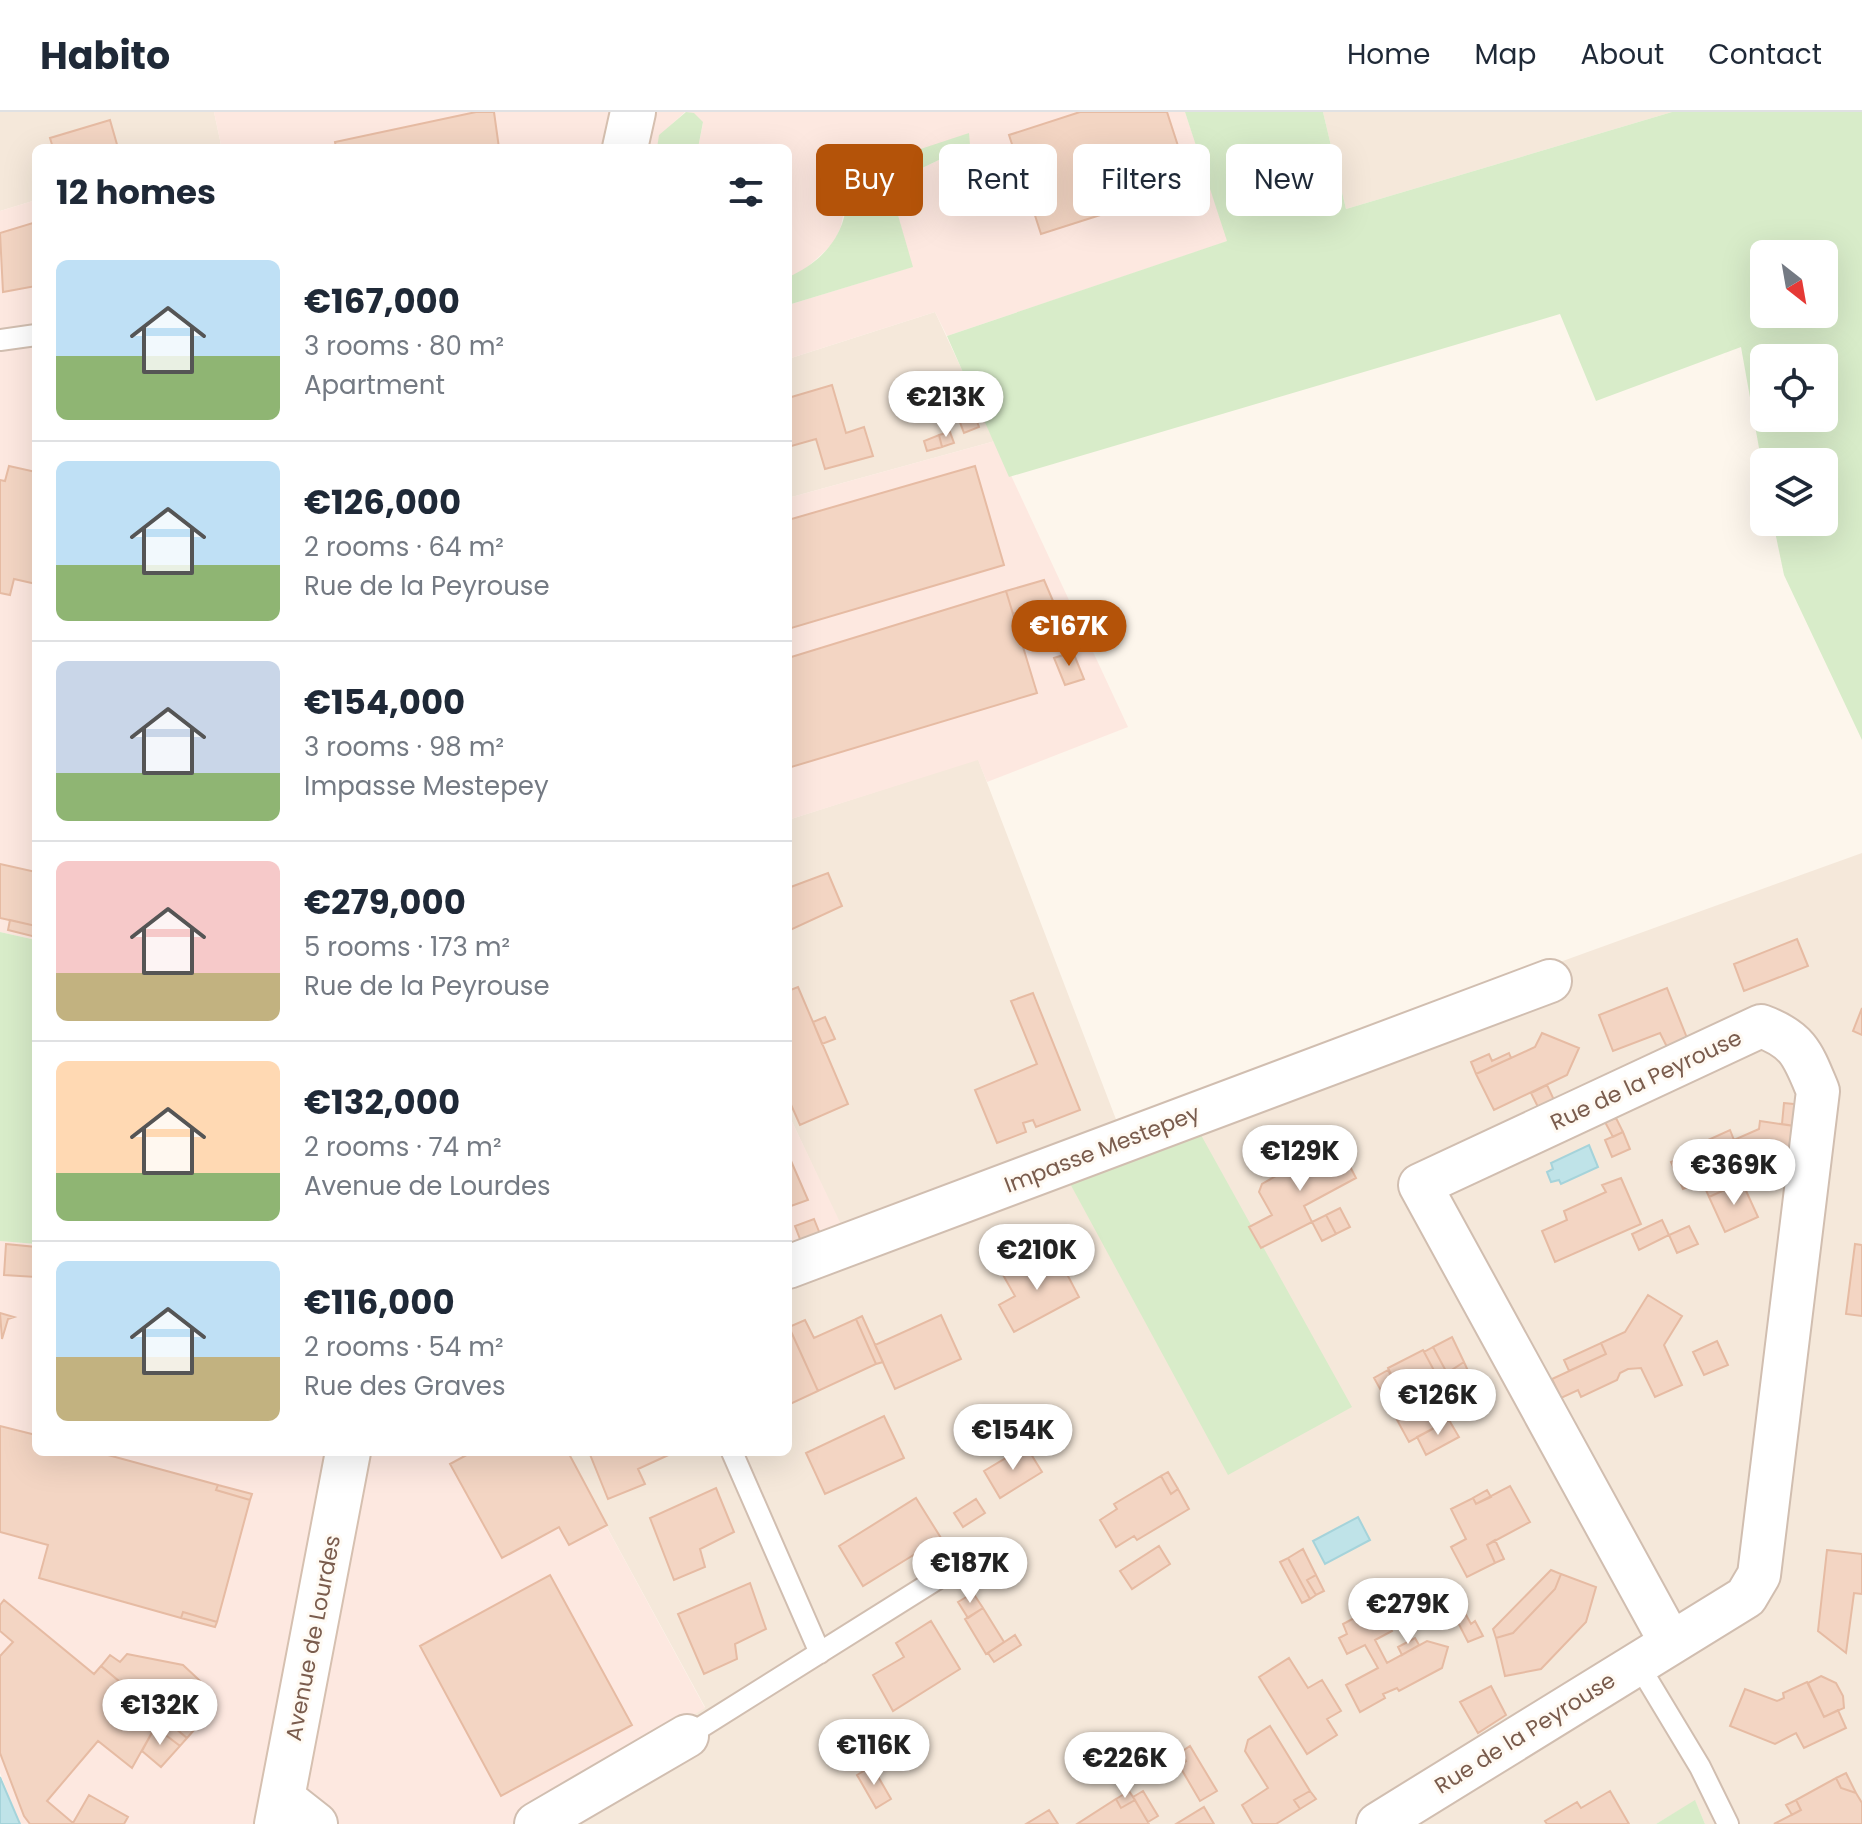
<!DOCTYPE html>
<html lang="en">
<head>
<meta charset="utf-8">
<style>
	:root { --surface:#fff; --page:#f6f6f7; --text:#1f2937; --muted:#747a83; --line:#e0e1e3; --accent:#b45309 }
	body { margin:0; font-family:Poppins,sans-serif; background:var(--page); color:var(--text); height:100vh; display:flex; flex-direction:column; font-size:30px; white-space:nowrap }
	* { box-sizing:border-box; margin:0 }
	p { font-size:26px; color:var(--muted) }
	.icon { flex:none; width:44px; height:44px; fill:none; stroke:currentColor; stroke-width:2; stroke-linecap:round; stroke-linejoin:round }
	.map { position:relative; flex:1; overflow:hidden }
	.side { position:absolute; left:32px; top:32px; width:760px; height:1312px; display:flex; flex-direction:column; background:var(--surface); border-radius:12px; box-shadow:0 8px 32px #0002 }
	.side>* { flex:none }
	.hud { position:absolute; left:816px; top:32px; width:760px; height:72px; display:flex; gap:16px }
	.needle { width:52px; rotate:149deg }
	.tools { position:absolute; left:1750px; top:128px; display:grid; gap:16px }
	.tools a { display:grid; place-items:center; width:88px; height:88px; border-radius:12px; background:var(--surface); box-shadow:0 8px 32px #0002; font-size:40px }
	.price { position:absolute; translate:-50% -68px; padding:0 18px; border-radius:28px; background:#fff; color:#222; font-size:26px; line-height:52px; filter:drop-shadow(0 2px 4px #0008) }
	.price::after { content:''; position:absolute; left:50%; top:48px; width:24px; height:18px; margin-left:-12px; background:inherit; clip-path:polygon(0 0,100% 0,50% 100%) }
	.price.active { background:var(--accent); color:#fff }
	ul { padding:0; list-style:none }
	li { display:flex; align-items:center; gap:24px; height:200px; padding:0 24px }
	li+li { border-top:2px solid var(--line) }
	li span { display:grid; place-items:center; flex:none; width:224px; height:160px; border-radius:12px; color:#555 }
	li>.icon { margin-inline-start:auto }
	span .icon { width:96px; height:96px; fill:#fffc; stroke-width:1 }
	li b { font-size:34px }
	h2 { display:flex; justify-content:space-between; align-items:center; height:96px; padding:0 24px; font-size:34px }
	.pill { padding:0 28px; border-radius:12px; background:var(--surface); box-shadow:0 8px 32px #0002; font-size:28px; line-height:72px }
	.pill.active { background:var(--accent); color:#fff }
	header { display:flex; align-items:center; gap:48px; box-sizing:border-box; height:112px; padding:0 40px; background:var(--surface); border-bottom:2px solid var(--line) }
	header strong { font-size:38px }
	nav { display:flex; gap:44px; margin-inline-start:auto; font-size:28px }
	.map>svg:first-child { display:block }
	.residential { fill:#f5e8da }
	.commercial { fill:#fde8e0 }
	.green { fill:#d8ecc9; fill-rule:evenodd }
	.water { fill:#bfe3e8; stroke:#a5d3da; stroke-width:2 }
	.building { fill:#f3d5c3; stroke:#e6bba3; stroke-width:2 }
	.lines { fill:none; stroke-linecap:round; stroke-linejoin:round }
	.service-casing { stroke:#d1beb0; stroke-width:24 }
	.minor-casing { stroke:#d1beb0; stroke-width:46 }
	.secondary-casing { stroke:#d6c0b0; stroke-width:48 }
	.service { stroke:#fff; stroke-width:20 }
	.minor { stroke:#fff; stroke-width:42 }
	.secondary { stroke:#fff; stroke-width:44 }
	.labels { text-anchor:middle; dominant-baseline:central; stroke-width:6; stroke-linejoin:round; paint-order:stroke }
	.street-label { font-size:22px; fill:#7a5c4d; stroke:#fffaf3 }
</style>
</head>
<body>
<header>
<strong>Habito</strong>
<nav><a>Home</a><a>Map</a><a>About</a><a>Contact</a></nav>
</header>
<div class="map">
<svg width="1862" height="1712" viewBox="0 0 1862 1712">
	<rect width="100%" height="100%" fill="#fdf6ec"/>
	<!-- residential -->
	<path class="residential" d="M0,0H214L221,33L211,36H36V88L0,99Z
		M1323,0H1672L1346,97Z
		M935,200L995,329L788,386V247Z
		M978,647L1117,1010L1862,741V1712H1705L1695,1689L1656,1712H512L705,1595L566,1340H788V1147L846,1125L788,1001V708Z"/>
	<!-- commercial -->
	<path class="commercial" d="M214,0H1185L1228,129L947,224L935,200L788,247V193L912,155L889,72L970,33L853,59L829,39L847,83L841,114L834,131L803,159L788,165V102L792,82L788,76V36H698L703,11L685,0L660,23L657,36H211L221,33Z
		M36,88V828L0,820V99Z
		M995,329L1128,615L987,670L978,648L788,708V386Z
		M788,1001L847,1125L788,1147Z
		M0,1129L36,1132V1340H566L705,1596L512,1712H20L0,1661Z"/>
	<!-- green -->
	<path class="green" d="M686,0L694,1L703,10L698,36H657L659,23Z
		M1185,0H1323L1346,97L1672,0H1862V628L1784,463L1773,410H1824V350H1764V364L1741,235L1596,289L1560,202L1009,365L947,224L1227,129ZM1764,142H1824V202H1764ZM1764,246H1824V306H1764Z
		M969,21L970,33L889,72L913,155L788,193V165C820,152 848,122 846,85C846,71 833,52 828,39L845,34L854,59Z
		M0,820L36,828V1132L0,1129Z
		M1196,1014L1352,1295L1228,1363L1067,1066Z
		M1695,1688L1705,1712H1656Z"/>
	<!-- water -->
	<path class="water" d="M1589,1033L1598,1055L1561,1072L1559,1068L1551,1070L1547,1060L1553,1057L1551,1051Z
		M1358,1405L1370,1428L1325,1452L1313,1429Z
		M0,1665L2,1670L20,1712H0Z"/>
	<!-- building -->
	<path class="building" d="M476,0H494L499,36H336L335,30Z
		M1080,0H1167L1191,74L1041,122L1009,23Z
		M110,8L118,36H53L50,26Z
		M36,110V174L3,180L0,121Z
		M963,270L979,315L964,321L947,276Z
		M832,273L846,321L864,315L873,344L825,357L816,327L788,335V286Z
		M950,320L954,331L942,335L939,323Z
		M939,323L942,335L927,339L924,329Z
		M9,354L36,360V472L14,467L10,483L0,481V368L5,369Z
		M975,354L1004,453L788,517V408Z
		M1044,468L1053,489L1013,502L1006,479Z
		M1006,479L1037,581L788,656V546Z
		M1073,540L1084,567L1065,573L1054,546Z
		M0,752L36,760V814L0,806Z
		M828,761L842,794L788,819V776Z
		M10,808L36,814V825L8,818Z
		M1797,827L1808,854L1744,879L1734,852Z
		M798,875L848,992L800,1013L788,986V879Z
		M1667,876L1687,926L1667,935L1660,921L1613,939L1599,903Z
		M1033,881L1080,998L1036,1015L1033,1008L1023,1011L1026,1020L997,1031L975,978L1037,952L1011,889Z
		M1862,896V923L1853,919Z
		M825,905L835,927L822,932L813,910Z
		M1542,921L1579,936L1567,963L1494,998L1476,962L1535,935Z
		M1509,941L1511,946L1476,962L1471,950L1489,942L1492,949Z
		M1547,973L1554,988L1538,995L1531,981Z
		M1784,991L1803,993L1801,1015L1782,1012Z
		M1616,1006L1623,1020L1613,1025L1605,1010Z
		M1760,1009L1801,1015L1797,1045L1751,1066L1748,1058L1739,1063L1742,1070L1709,1085L1702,1069L1683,1077L1671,1050L1690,1042L1688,1037L1730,1018L1734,1028L1759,1017Z
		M1623,1020L1630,1037L1612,1045L1605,1028Z
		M1337,1029L1356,1066L1304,1094L1312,1110L1261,1136L1249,1115L1272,1103L1259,1080L1262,1072Z
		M1306,1031L1313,1045L1284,1061L1277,1046Z
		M788,1042L808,1088L788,1095Z
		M1621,1066L1641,1112L1555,1150L1542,1119L1567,1108L1564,1099L1606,1080L1602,1073Z
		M1742,1070L1758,1105L1725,1120L1709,1085Z
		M1340,1096L1350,1115L1336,1122L1326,1103Z
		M1326,1103L1336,1122L1322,1129L1312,1110Z
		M814,1107L824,1132L805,1140L795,1114Z
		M1662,1108L1669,1123L1639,1138L1632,1122Z
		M1689,1114L1698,1132L1677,1141L1669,1123Z
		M6,1132L36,1135V1165L4,1163Z
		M1855,1132L1862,1133V1204L1846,1202Z
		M1057,1143L1079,1185L1014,1220L999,1193L1015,1184L1003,1163L1022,1153L1026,1159Z
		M1648,1183L1682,1204L1664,1233L1682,1273L1655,1285L1641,1256L1628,1257L1620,1261L1617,1268L1581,1285L1578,1278L1561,1286L1552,1267L1606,1242L1601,1231L1625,1220Z
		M0,1201L14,1205L8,1207L2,1227Z
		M941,1203L961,1247L895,1277L875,1233Z
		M862,1204L883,1250L876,1252L856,1207Z
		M856,1207L876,1252L818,1279L789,1215L805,1208L814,1226Z
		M789,1215L818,1279L788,1293V1215Z
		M1452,1225L1464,1250L1447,1261L1433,1235Z
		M1717,1229L1728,1253L1704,1263L1693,1240Z
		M1601,1231L1606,1242L1569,1259L1564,1248Z
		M1433,1235L1447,1261L1464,1250L1469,1261L1443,1275L1424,1240Z
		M1423,1238L1458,1303L1409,1330L1384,1284L1398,1276L1388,1256Z
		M1388,1258L1398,1276L1384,1284L1374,1266Z
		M884,1304L904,1346L825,1382L806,1341Z
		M1449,1308L1459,1325L1426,1343L1417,1325Z
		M0,1314L36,1323V1340H97L218,1373L216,1378L250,1388L217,1510L183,1500L181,1506L39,1466L48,1433L0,1420Z
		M1026,1334L1042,1360L1000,1386L984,1359Z
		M472,1340H568L607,1413L569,1433L559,1415L502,1446L450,1352Z
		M589,1340H675L638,1357L645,1372L608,1387Z
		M1168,1360L1178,1377L1171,1382L1161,1364Z
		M1161,1364L1171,1382L1178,1377L1189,1397L1137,1428L1134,1424L1116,1435L1100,1408L1117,1397L1114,1392Z
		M218,1373L252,1382L250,1388L216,1378Z
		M1510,1374L1530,1410L1487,1433L1495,1451L1467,1465L1451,1435L1466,1427L1451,1397L1473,1386L1476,1392Z
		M716,1376L734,1420L700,1437L705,1455L674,1468L650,1406Z
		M1487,1378L1491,1385L1476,1392L1473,1386Z
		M916,1386L941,1426L863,1474L839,1434Z
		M976,1387L985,1401L963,1415L954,1401Z
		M1495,1428L1504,1447L1495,1451L1487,1433Z
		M1159,1434L1170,1452L1132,1477L1120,1459Z
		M1303,1437L1316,1463L1307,1468L1316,1483L1310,1487L1288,1446Z
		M1827,1438L1862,1442V1482L1854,1481L1846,1541L1818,1519Z
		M1288,1446L1310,1487L1302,1491L1280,1450Z
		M1551,1458L1561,1462L1555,1477L1513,1521L1496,1526L1493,1517Z
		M1561,1462L1596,1475L1586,1510L1541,1557L1505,1564L1496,1526L1513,1521L1555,1477Z
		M550,1463L632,1613L501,1684L420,1534Z
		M1316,1463L1324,1479L1316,1483L1307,1468Z
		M750,1471L766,1517L735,1532L737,1547L704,1562L678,1502Z
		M973,1481L983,1496L968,1506L958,1490Z
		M4,1488L94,1562L101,1554L187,1626L180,1634L155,1615L132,1656L98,1629L47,1689L73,1711L89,1683L128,1705L124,1712H30L24,1704L0,1641V1544L13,1530L0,1519V1493Z
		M1458,1488L1471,1512L1475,1509L1483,1524L1468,1530L1449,1493Z
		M1384,1490L1394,1508L1388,1512L1392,1519L1375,1528L1387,1551L1427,1529L1448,1535L1442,1556L1399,1579L1397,1576L1383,1582L1385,1586L1360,1600L1346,1573L1378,1556L1365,1533L1347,1542L1339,1526L1347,1522L1343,1512Z
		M983,1496L1004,1530L986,1542L965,1507Z
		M183,1500L217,1510L215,1515L181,1506Z
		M931,1509L960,1557L893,1599L873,1563L904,1545L896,1531Z
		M1015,1523L1021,1533L994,1550L988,1541Z
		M1415,1526L1419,1533L1402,1543L1398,1535Z
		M127,1542L183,1553L212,1580L204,1596L209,1601L187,1626L101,1554L110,1543L120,1550Z
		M1289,1546L1308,1576L1322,1568L1341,1599L1327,1607L1337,1623L1307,1642L1259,1565Z
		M1821,1564L1836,1571L1843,1584L1844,1596L1824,1605L1808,1571Z
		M1807,1570L1824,1605L1838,1598L1846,1616L1804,1636L1796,1621L1775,1632L1730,1614L1745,1577L1777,1589L1784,1586L1783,1581Z
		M1491,1574L1506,1603L1478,1621L1460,1590Z
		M1270,1614L1310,1679L1294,1688L1300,1697L1276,1712H1253L1242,1693L1268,1676L1245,1639L1248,1628Z
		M155,1615L180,1634L161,1655L142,1639Z
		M1190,1634L1217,1679L1200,1689L1179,1653L1186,1649L1181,1640Z
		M872,1654L891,1687L876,1696L857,1663Z
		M1846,1661L1856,1681L1841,1676L1836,1666Z
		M1836,1666L1841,1676L1856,1681L1862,1691V1712H1774L1801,1698L1796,1688Z
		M1129,1679L1135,1688L1121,1696L1116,1687Z
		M1143,1679L1158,1704L1148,1710L1133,1685Z
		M1310,1679L1316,1687L1300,1697L1294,1688Z
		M1610,1679L1629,1712H1547L1545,1709L1577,1690L1581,1696Z
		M1116,1687L1121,1696L1135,1688L1149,1712H1077Z
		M1796,1688L1801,1698L1792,1703L1786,1693Z
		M1204,1695L1214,1712H1176Z
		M1049,1698L1058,1712H1026Z"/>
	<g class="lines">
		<defs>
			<path id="service" d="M0,228L36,223
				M732,1340L820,1541
				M1638,1552L1700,1655L1728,1712
				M687,1624L953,1457"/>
			<path id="minor" d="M788,1155L1550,869
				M283,1686L316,1712
				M536,1712L687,1624
				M1378,1712L1746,1485L1759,1463L1818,979C1803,943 1799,928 1761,914L1420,1073L1671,1531"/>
			<path id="secondary" d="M625,36L633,0
				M277,1712L348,1340"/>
		</defs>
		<!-- service casing -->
		<use href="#service" class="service-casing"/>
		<!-- minor casing -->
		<use href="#minor" class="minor-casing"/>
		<!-- secondary casing -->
		<use href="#secondary" class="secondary-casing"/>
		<!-- service -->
		<use href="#service" class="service"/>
		<!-- minor -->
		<use href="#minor" class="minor"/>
		<!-- secondary -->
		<use href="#secondary" class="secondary"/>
	</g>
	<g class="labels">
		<!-- street labels -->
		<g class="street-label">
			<text transform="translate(1646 968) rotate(-25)">Rue de la Peyrouse</text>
			<text transform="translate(1102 1037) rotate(-21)">Impasse Mestepey</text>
			<text transform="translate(313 1526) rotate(-79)">Avenue de Lourdes</text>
			<text transform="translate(1525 1621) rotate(-32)">Rue de la Peyrouse</text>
		</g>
	</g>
</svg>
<div class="tools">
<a><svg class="needle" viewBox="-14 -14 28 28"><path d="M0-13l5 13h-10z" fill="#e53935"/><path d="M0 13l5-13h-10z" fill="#747a83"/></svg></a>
<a><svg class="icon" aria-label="locate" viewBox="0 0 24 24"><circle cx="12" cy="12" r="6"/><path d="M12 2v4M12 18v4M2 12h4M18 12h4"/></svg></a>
<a><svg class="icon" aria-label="layers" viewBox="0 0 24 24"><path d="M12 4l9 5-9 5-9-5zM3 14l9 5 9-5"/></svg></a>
</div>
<b class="price" style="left:946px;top:327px">€213K</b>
<b class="price active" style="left:1069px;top:556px">€167K</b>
<b class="price" style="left:1300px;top:1081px">€129K</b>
<b class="price" style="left:1734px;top:1095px">€369K</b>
<b class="price" style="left:1037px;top:1180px">€210K</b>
<b class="price" style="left:1438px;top:1325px">€126K</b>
<b class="price" style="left:1013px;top:1360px">€154K</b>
<b class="price" style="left:970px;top:1493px">€187K</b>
<b class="price" style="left:1408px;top:1534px">€279K</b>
<b class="price" style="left:160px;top:1635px">€132K</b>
<b class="price" style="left:874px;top:1675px">€116K</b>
<b class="price" style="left:1125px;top:1688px">€226K</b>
<div class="hud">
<a class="pill active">Buy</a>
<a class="pill">Rent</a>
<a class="pill">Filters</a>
<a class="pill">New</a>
</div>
<section class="side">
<h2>12 homes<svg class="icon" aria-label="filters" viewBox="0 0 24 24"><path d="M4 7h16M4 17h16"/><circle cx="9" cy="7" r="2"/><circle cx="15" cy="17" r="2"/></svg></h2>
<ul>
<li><span style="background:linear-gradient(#bfe0f5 60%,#8fb573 0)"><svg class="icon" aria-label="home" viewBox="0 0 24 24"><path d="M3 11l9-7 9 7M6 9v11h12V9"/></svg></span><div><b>€167,000</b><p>3 rooms · 80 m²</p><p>Apartment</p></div></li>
<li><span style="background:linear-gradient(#bfe0f5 65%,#8fb573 0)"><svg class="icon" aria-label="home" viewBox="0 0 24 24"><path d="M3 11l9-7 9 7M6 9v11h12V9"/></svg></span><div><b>€126,000</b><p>2 rooms · 64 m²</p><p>Rue de la Peyrouse</p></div></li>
<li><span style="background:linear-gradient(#c9d6e8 70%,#8fb573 0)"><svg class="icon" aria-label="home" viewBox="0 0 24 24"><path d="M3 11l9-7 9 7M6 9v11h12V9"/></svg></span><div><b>€154,000</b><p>3 rooms · 98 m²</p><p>Impasse Mestepey</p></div></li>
<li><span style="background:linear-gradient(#f6c9c9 70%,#c2b280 0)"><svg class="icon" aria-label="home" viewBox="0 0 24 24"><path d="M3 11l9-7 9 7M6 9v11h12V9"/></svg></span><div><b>€279,000</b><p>5 rooms · 173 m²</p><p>Rue de la Peyrouse</p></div></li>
<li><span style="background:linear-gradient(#ffd9b3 70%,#8fb573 0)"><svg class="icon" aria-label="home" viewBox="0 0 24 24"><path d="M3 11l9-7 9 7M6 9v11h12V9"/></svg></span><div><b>€132,000</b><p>2 rooms · 74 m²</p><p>Avenue de Lourdes</p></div></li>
<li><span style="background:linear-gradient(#bfe0f5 60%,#c2b280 0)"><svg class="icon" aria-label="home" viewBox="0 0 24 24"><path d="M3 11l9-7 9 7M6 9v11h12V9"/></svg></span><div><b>€116,000</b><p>2 rooms · 54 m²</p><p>Rue des Graves</p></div></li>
</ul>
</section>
</div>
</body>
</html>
